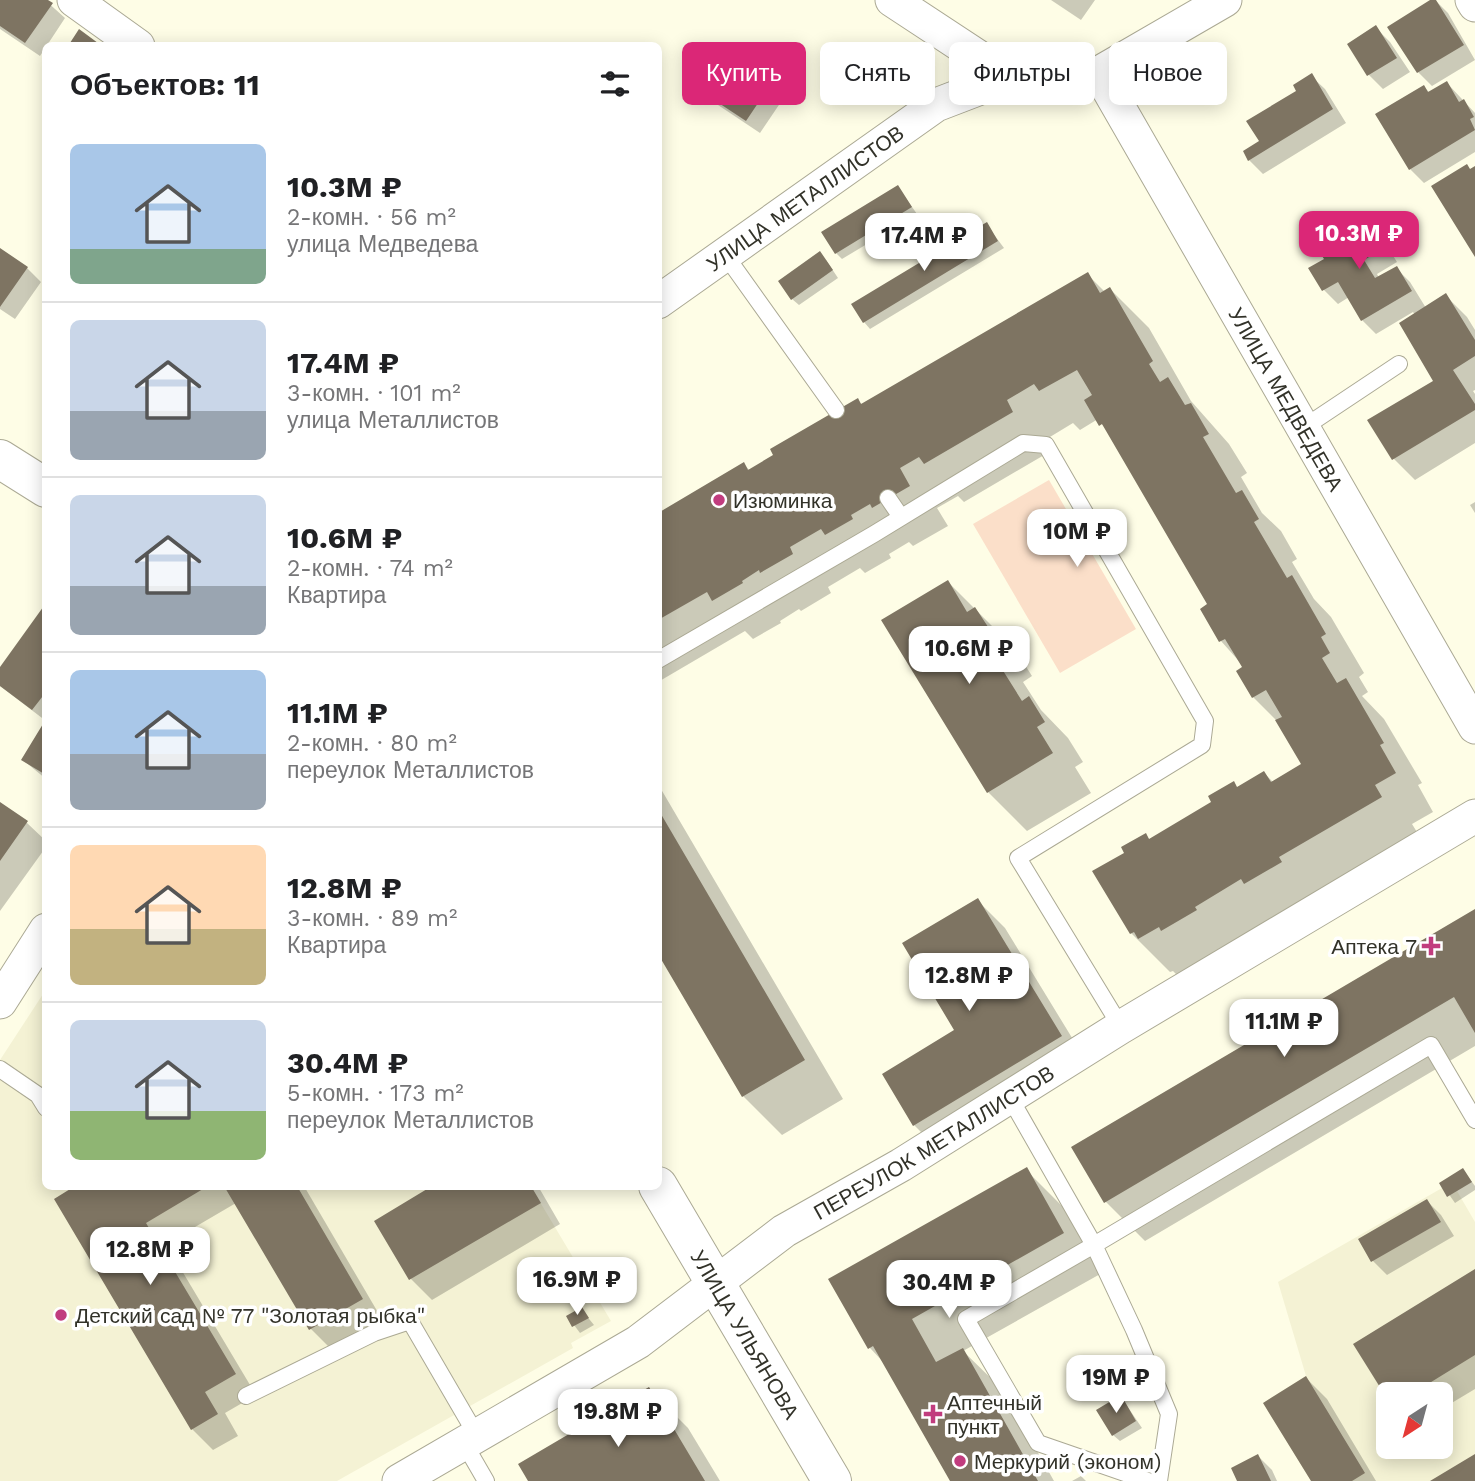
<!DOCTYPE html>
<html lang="ru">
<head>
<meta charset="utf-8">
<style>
	:root { --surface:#fff; --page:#f6f6f6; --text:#202124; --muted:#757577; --line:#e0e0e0; --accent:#db2777 }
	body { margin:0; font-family:"Work Sans",sans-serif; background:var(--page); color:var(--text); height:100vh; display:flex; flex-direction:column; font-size:26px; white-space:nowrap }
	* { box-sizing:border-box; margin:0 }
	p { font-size:23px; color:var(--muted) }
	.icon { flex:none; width:38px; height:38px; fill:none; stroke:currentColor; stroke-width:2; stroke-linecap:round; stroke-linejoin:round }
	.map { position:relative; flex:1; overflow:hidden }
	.drawer { position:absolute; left:42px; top:42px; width:620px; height:1148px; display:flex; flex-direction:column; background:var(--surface); border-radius:10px; box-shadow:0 4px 18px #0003 }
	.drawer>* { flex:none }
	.hud { position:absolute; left:682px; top:42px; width:665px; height:63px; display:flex; gap:14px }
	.needle { width:46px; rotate:216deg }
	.tools { position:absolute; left:1376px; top:1382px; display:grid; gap:14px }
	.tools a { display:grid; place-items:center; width:77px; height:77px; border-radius:10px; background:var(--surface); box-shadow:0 4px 18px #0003; font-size:35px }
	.price { position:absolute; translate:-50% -60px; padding:0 16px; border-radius:14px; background:#fff; color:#222; font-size:23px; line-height:46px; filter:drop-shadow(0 2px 4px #0008) }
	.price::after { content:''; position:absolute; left:50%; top:42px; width:21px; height:16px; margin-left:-10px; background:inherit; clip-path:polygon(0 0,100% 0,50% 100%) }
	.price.current { background:var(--accent); color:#fff }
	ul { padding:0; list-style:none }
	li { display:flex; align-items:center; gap:21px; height:175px; padding:0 28px }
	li+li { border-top:2px solid var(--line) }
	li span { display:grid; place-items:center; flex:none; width:196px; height:140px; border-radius:10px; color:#555 }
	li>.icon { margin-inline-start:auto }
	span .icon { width:84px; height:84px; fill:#fffc; stroke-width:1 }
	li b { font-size:30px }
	h2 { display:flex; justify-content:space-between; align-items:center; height:84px; padding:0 28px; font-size:30px }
	.pill { padding:0 24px; border-radius:10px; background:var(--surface); box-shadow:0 4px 18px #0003; font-size:24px; line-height:63px }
	.pill.current { background:var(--accent); color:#fff }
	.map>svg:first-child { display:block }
	.built { fill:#f4f2d4; fill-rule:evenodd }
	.green { fill:#fbdfc9 }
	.shadow { fill:#0003 }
	.building { fill:#7e7462 }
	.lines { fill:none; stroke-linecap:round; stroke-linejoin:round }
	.lane-casing { stroke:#aba994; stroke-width:18 }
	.street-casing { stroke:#aba994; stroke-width:35 }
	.secondary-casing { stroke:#aba994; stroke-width:40 }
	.lane { stroke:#fff; stroke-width:16 }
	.street { stroke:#fff; stroke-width:33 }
	.secondary { stroke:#fff; stroke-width:38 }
	.poi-dot { fill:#c13c7e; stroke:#fff; stroke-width:2.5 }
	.labels { text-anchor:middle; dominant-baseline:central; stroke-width:7; stroke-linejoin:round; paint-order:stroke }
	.street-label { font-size:21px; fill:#323229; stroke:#fff }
	.poi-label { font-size:21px; fill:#323229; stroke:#fff; text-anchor:start }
</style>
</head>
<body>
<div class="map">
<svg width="1475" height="1481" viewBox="0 0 1475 1481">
	<rect width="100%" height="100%" fill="#fefde6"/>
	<!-- built -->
	<path class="built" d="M45,991L46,1186L531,1187L611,1321L571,1343L573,1348L337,1481H0V1060Z
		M1442,1188L1447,1197L1457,1191L1475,1222V1481H1311L1263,1403L1306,1376L1278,1282ZM1388,1395H1440V1447H1388Z"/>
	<!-- green -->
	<path class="green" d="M1049,480L1136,629L1060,673L973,524Z"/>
	<!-- shadow -->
	<path class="shadow" d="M0,0H45L65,18L40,56L0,29Z
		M1051,0H1095L1081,20Z
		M1435,0L1448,13L1475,60L1432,86L1418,72L1390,27Z
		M1376,28L1390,42L1410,72L1383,89L1369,75L1349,45Z
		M1311,76L1325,89L1346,123L1263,174L1249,160Z
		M772,83L785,96L760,133L712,101L698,87Z
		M1447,83L1475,113V152L1424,183L1410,169L1424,87L1430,93Z
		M898,187L917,214L842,259L836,253Z
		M1366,221L1380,235L1397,262L1377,274L1379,278L1396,268L1410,282L1426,308L1446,296L1467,317L1475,330V390L1473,391L1475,394V443L1415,480L1394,459L1370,420L1435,382L1415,315L1413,312L1376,334L1362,320L1349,297L1338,304L1324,290L1311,269L1326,260Z
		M986,224L1004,248L870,329L864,322Z
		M0,250L27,268L41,282L15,319L0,309Z
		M826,260L838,278L799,305L792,299Z
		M1087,274L1105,292L1110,289L1149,328L1191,401L1229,444L1247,473L1241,477L1262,513L1281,531L1297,559L1292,562L1314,599L1331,617L1364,673L1359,677L1368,692L1362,696L1384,719L1422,783L1418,785L1433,812L1412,824L1420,837L1179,977L1173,971L1170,972L1131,933L1126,854L1145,835L1150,840L1264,773L1273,782L1303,765L1279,723L1253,697L1239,672L1245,668L1221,641L1210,605L1109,433L1098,419L1080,430L1073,423L1045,440L1051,451L964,502L958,496L937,508L948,526L913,546L909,542L889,554L891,558L865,573L860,568L828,587L831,593L801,611L799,609L780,621L781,623L753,639L745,631L658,682V515L744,464L750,471L857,400L863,405Z
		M1475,502V513L1470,505Z
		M948,582L1014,648L1032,676L1023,682L1041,710L1068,738L1083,762L1075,767L1091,793L1027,831L988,792Z
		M46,606V721L0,686V670Z
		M46,722V779L23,760Z
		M658,784L843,1099L782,1135L743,1096L658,951Z
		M0,804L27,823L46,841V847L0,911Z
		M977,900L1005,928L1088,1064L942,1153L914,1125L957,1030Z
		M1475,911V1046L1145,1241L1105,1201Z
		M1026,1170L1065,1209L1102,1273L963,1351L1002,1389L1054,1481H952L885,1364L870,1348L831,1279Z
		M1463,1170L1475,1186V1190L1455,1203L1441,1183Z
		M79,1186H304L383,1321L332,1350L311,1329L236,1203L166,1244L256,1395L225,1413L238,1436L213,1450L192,1429Z
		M436,1186H538L560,1224L432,1300L411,1279Z
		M1427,1201L1441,1215L1454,1236L1387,1275L1373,1261L1360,1239Z
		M1475,1271V1389L1440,1410V1395H1388Z
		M581,1309L594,1325L580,1333L568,1317Z
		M1306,1378L1327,1399L1376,1481H1313Z
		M649,1389L688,1428L720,1481H530Z
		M1121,1397L1142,1428L1120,1441L1113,1435Z
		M1258,1456L1272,1470L1277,1481H1239Z
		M1081,1476L1086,1481H1072Z"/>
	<!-- building -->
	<path class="building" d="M0,0H48L53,3L25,43L0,26Z
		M1430,0H1436L1464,45L1417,73L1387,27Z
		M1376,25L1397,58L1367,76L1347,44Z
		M79,29L102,46H68Z
		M723,47L773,81L746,121L696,88Z
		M1312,73L1333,109L1248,161L1243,151L1259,141L1246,121L1296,91L1293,85Z
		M1447,81L1459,102L1464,99L1474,117L1470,119L1475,130L1409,170L1375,114L1424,85L1428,92Z
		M1467,164L1470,169L1475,166V257L1431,186Z
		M898,185L912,207L835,254L821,232Z
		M1367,219L1384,248L1364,260L1375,278L1397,266L1412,291L1361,321L1338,282L1322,291L1308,268L1324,259L1317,248Z
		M987,222L998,241L863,323L851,304Z
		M0,248L28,267L0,307Z
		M820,251L833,270L791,300L778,281Z
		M1088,272L1100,293L1110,287L1153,361L1149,364L1160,382L1168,377L1185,405L1191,403L1209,434L1203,437L1236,493L1242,490L1259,519L1254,522L1287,578L1292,575L1326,634L1321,637L1330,653L1322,658L1337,683L1346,678L1384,743L1380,745L1396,773L1375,785L1382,797L1279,857L1282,862L1244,884L1241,879L1195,907L1197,910L1161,931L1159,927L1138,939L1134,932L1130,934L1092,871L1124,853L1121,847L1146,833L1149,839L1211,802L1208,796L1234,781L1237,787L1264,771L1271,782L1301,764L1275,720L1282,717L1266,690L1252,698L1236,671L1242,667L1225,639L1219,642L1200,609L1207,604L1102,424L1099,426L1084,400L1092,395L1077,370L1039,391L1034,384L1007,400L1013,412L924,464L919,457L900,468L910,486L872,508L870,504L851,515L853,519L825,535L821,529L790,547L793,554L760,573L759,570L742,581L743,583L712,601L707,592L658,620V513L744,462L748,470L773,455L770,449L858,398L861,404Z
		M1446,293L1475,340V356L1453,370L1475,404V410L1392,460L1367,420L1433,381L1399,323Z
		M948,580L967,612L975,607L994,636L985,642L1022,701L1029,696L1045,722L1037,727L1053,753L987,793L881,620Z
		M46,603V692L32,710L0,686V667Z
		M46,719V775L21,760Z
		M0,802L28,821L0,861Z
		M658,809L805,1060L742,1097L658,954Z
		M978,898L1062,1036L913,1126L882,1074L954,1030L902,943Z
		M1475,909V1033L1454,997L1104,1203L1071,1147Z
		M1027,1167L1064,1233L912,1319L936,1362L963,1348L1038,1481H950L873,1346L868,1349L828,1279Z
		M1463,1168L1472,1182L1447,1197L1439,1183Z
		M75,1186H208L146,1223L236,1374L205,1392L218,1414L191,1430L54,1199Z
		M224,1186H297L363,1299L309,1330Z
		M432,1186H531L541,1203L409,1280L374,1221Z
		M1427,1199L1441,1222L1371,1262L1358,1239Z
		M1475,1269V1355L1410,1395H1388V1400L1353,1344Z
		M582,1307L589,1318L572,1327L566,1316Z
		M1306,1376L1365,1473L1352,1481H1311L1263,1403Z
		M649,1387L705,1481H528L518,1464Z
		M1121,1395L1136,1421L1112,1436L1096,1410Z
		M1258,1454L1271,1481H1237L1231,1468Z
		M1475,1454V1481H1430Z"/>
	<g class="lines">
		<defs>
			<path id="lane" d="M726,256L836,410
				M1303,428L1399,364
				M888,498L901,517
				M658,660L874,534L1023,443L1046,445L1205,721L1202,745L1018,858L1121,1027
				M0,1069L38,1095L46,1108
				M1009,1096L1094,1245L966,1319L1038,1443L1148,1481
				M246,1396L374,1333L410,1321L477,1436
				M464,1443L486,1481
				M1159,1481L1169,1414L1134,1330L1094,1245L1431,1045L1475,1120"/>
			<g id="street">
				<path d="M74,0L138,46"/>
				<path d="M892,0L1009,77"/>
				<path d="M1472,0L1475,5"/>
				<path id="s1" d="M1099,73L1475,727"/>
				<path id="s2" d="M658,302L936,105L1009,77L1099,73L1225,0"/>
				<path d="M0,1002L46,930"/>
				<path id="s3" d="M399,1481L638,1342L784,1231L901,1165L1121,1027L1475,816"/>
			</g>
			<g id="secondary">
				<path d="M0,459L46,488"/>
				<path id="s4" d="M658,1186L832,1481"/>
			</g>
		</defs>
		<!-- lane casing -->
		<use href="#lane" class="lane-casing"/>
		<!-- street casing -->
		<use href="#street" class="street-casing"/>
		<!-- secondary casing -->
		<use href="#secondary" class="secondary-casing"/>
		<!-- lane -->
		<use href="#lane" class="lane"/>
		<!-- street -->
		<use href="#street" class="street"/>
		<!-- secondary -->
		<use href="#secondary" class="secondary"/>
	</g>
	<!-- markers -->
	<g class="poi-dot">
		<circle cx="719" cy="500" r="7"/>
		<path d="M1427.5 935.5h7v7h7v7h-7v7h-7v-7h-7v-7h7z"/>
		<circle cx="61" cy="1315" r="7"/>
		<path d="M929.5 1403.5h7v7h7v7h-7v7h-7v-7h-7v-7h7z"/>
		<circle cx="960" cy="1461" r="7"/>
	</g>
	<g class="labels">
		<!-- street labels -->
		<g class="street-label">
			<text stroke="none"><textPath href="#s2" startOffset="180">УЛИЦА МЕТАЛЛИСТОВ</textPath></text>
			<text stroke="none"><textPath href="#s1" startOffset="376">УЛИЦА МЕДВЕДЕВА</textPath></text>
			<text stroke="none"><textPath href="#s3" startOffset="634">ПЕРЕУЛОК МЕТАЛЛИСТОВ</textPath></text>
			<text stroke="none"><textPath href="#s4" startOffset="172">УЛИЦА УЛЬЯНОВА</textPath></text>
		</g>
		<!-- poi labels -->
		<g class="poi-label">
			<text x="733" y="500">Изюминка</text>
			<text x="1417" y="946" text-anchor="end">Аптека 7</text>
			<text x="75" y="1315">Детский сад № 77 "Золотая рыбка"</text>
			<text x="947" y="1402">Аптечный<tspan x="947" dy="24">пункт</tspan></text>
			<text x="974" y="1461">Меркурий (эконом)</text>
		</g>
	</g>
</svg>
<div class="tools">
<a><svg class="needle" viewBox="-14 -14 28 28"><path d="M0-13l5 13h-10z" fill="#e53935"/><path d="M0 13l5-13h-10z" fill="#757577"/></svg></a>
</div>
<b class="price current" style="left:1359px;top:271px">10.3M ₽</b>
<b class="price" style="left:924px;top:273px">17.4M ₽</b>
<b class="price" style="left:1077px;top:569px">10M ₽</b>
<b class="price" style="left:969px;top:686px">10.6M ₽</b>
<b class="price" style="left:969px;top:1013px">12.8M ₽</b>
<b class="price" style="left:1284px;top:1059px">11.1M ₽</b>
<b class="price" style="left:150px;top:1287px">12.8M ₽</b>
<b class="price" style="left:577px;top:1317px">16.9M ₽</b>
<b class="price" style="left:949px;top:1320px">30.4M ₽</b>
<b class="price" style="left:1116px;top:1415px">19M ₽</b>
<b class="price" style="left:618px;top:1449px">19.8M ₽</b>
<div class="hud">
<a class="pill current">Купить</a>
<a class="pill">Снять</a>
<a class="pill">Фильтры</a>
<a class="pill">Новое</a>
</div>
<section class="drawer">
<h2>Объектов: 11<svg class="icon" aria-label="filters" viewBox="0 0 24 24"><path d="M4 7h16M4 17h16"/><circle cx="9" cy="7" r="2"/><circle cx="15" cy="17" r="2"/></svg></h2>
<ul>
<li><span style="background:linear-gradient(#a9c7e8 75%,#7fa58c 0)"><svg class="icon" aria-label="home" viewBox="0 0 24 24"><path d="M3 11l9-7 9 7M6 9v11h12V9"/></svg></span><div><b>10.3M ₽</b><p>2-комн. · 56 m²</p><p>улица Медведева</p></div></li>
<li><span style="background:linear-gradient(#c9d6e8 65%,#9aa5b1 0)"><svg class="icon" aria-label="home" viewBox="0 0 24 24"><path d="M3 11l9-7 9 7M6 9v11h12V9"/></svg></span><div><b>17.4M ₽</b><p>3-комн. · 101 m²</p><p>улица Металлистов</p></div></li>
<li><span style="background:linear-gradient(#c9d6e8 65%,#9aa5b1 0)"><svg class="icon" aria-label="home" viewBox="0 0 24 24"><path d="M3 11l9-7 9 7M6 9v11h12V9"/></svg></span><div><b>10.6M ₽</b><p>2-комн. · 74 m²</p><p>Квартира</p></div></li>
<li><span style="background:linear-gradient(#a9c7e8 60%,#9aa5b1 0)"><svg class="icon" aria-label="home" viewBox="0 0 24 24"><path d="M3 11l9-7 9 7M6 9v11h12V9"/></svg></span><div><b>11.1M ₽</b><p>2-комн. · 80 m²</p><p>переулок Металлистов</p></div></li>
<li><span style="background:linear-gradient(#ffd9b3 60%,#c2b280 0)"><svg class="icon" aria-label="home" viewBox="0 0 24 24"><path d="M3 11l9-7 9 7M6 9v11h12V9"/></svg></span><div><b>12.8M ₽</b><p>3-комн. · 89 m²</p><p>Квартира</p></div></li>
<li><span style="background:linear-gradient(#c9d6e8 65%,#8fb573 0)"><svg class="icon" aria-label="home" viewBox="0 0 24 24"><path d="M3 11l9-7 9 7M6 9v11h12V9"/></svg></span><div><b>30.4M ₽</b><p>5-комн. · 173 m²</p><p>переулок Металлистов</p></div></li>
</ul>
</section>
</div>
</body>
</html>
